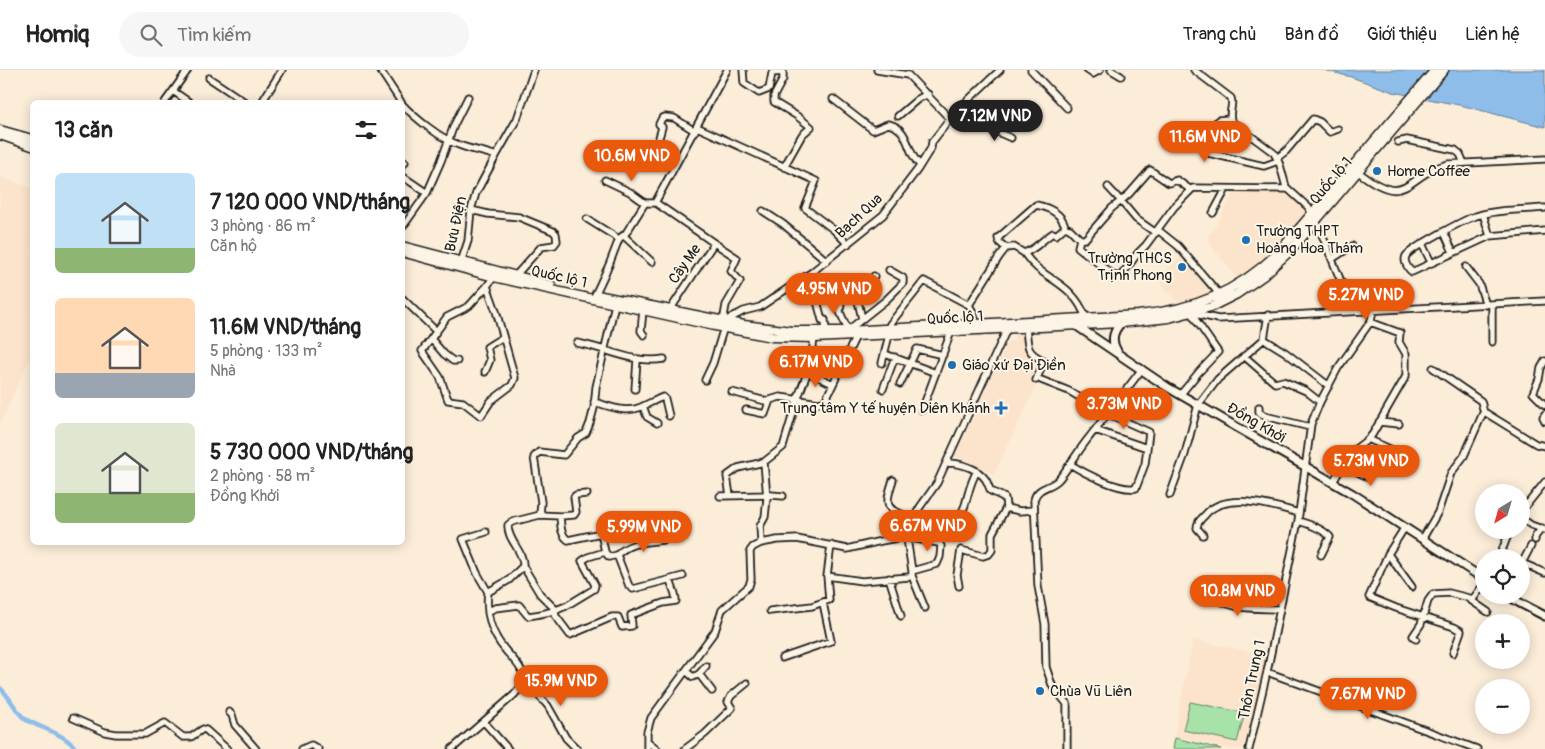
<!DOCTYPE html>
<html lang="vi">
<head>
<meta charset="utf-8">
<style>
	:root { --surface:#fff; --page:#f6f6f6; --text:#222; --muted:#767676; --line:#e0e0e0; --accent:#ea580c }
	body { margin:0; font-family:Pangolin,sans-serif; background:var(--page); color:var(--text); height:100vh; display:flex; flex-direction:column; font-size:19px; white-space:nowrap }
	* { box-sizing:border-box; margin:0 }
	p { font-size:16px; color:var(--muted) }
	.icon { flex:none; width:28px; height:28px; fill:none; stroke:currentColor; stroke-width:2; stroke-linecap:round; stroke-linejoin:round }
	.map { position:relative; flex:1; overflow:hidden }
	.side { position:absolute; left:30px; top:30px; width:375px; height:445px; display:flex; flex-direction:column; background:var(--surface); border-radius:8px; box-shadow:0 2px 12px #0003 }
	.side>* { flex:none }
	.needle { width:32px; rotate:217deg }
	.fabs { position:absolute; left:1475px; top:414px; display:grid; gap:10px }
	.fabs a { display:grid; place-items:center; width:55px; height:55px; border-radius:50%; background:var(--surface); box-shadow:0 2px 12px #0003; font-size:25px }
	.price { position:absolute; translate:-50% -42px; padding:0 11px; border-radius:18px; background:var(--accent); color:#fff; font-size:16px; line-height:32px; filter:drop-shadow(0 1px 2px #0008) }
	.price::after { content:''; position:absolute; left:50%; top:30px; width:15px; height:11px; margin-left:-8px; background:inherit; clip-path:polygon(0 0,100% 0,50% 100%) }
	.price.active { background:#222; color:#fff }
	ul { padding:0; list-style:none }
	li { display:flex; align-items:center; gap:15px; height:125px; padding:0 25px }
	li span { display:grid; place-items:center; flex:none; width:140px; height:100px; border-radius:8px; color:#555 }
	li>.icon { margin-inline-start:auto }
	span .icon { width:60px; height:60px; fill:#fffc; stroke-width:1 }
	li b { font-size:21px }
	h2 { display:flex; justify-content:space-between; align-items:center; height:60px; padding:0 25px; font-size:21px }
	header { display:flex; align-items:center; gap:30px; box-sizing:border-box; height:70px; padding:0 25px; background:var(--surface); border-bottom:1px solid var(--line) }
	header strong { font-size:24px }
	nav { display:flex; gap:28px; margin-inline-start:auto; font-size:18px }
	.search { width:350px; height:45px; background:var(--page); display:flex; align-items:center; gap:12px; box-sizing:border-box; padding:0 18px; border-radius:28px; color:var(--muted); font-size:19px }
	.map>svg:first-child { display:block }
	.built { fill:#fce3cb }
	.green { fill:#a7e3a8; stroke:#628062 }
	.water { fill:#8ebde9; stroke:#607d97 }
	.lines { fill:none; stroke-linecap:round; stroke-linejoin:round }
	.canal { stroke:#8ebde9; stroke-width:4.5 }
	.minor-casing { stroke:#1c1c1c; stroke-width:9 }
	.major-casing { stroke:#1c1c1c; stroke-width:11 }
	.highway-casing { stroke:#1c1c1c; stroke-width:11 }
	.minor { stroke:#fcf5e5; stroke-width:5.5 }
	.major { stroke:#fcf5e5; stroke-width:7 }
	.highway { stroke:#fcf5e5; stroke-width:8 }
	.poi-dot { fill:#1f6fb2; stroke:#fcf5e5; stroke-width:2 }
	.labels { text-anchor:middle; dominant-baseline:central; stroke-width:4; stroke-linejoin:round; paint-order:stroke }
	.poi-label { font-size:15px; fill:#1c1c1c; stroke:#fcf5e5; text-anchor:start }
	.street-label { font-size:15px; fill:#1c1c1c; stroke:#fcf5e5 }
</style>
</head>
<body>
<header>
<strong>Homiq</strong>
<div class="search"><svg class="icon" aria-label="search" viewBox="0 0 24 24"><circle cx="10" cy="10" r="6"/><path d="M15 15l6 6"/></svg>Tìm kiếm</div>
<nav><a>Trang chủ</a><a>Bản đồ</a><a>Giới thiệu</a><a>Liên hệ</a></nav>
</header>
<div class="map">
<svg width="1545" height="679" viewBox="0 0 1545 679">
	<rect width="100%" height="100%" fill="#fcedd9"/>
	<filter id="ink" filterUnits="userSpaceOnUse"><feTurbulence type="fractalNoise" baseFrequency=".02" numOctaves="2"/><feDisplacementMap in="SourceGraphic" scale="10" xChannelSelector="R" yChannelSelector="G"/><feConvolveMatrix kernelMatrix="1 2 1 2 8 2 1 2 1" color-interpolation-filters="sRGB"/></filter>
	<g filter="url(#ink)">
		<!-- built -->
		<path class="built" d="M0,107L32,118V284L0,353Z
			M1235,121L1287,122L1309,143L1259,194L1239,210L1210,175L1208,165L1213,161Z
			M1183,184L1216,222L1191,232L1180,234L1157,210Z
			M1031,262L1033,283L1048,291L994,404L955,386L1009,271H1015L1013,265Z
			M1193,570L1267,585L1243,679H1232L1174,666Z"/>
		<!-- green -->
		<path class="green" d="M1190,632L1245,643L1237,672L1183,660Z
			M1175,668L1221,679H1173Z"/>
		<!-- water -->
		<path class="water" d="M1324,0H1545V57L1464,36L1393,22L1351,7Z"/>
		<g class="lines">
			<!-- canal -->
			<path class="canal" d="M0,618C10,626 15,641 25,649C41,659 65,663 76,679"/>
			<defs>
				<path id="minor" d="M380,0L401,32
					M743,0L744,13L759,23L769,19L772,3L783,2
					M783,0V9L774,26V32L797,46L811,57L802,65L784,97
					M877,0L908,5L950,49
					M1031,0L1067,38
					M1087,0L1093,4L1100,0
					M1111,0L1121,6
					M1194,0L1231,28C1234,36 1227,45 1232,52L1274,83L1280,95L1286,117L1308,137L1316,150L1353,241
					M209,8L245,32
					M173,21L189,32
					M833,29L873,60L888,54C910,58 906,82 919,94
					M165,32L188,0
					M262,32L282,0
					M966,32L995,61L1011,68
					M402,34C415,48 441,69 459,75C471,80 484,81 496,86L476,123L471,140L468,171L461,192
					M898,46L918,29L928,24
					M1230,49L1218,50L1203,71L1204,78L1208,83L1264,96L1278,91
					M697,57L816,111L805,138L834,160L848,174
					M1398,72L1407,70L1455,80L1460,84L1464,93
					M496,86L517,49L534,0
					M1277,88L1286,81L1313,49L1320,52L1330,62L1338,59
					M676,93L653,81L657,75L662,57L659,54L662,48L665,47L674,48L695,61
					M402,96L405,92
					M1357,101C1409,141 1403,106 1448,94L1545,89
					M402,106L427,123
					M605,110L630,122L645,133
					M1108,117L1121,131L1129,124L1150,100L1169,113L1177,110L1191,120
					M1545,138C1523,140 1498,139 1476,146C1465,149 1411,178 1406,186C1403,191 1408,199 1412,202L1490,166L1545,161
					M471,140L488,144L519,147L553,161L556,164L557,171L554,175L541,177L516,205
					M763,141L783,154L827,191
					M1213,143L1226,119
					M1483,144L1490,166
					M587,149L619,169
					M402,158L427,123L441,91L454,55L468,27
					M1158,160L1178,176L1220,225
					M1444,162L1453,182
					M624,166L652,192
					M1080,169L1078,177L1113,205L1120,207L1138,183L1146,175L1174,137L1193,118L1288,119
					M714,173L737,188L731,201L740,211L726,235L723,252
					M1422,174L1431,192
					M1006,178L999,172L998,168L1036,135C1048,137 1063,144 1065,157
					M1024,183C1043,212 1072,210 1086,248
					M1332,189L1352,176
					M1466,197L1479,214L1486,235
					M487,216L469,236L447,247L422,281L440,307L448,330L463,332L481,346L491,331L512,315L515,308L496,241L487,216L494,207
					M832,220L841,233L840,242L848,260
					M594,227L609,195L619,169L626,163L645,133H656
					M402,228L436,261
					M817,231L822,250H825L826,262
					M643,240L641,261L644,265
					M670,240L714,173L656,133V131L727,0
					M1191,243L1218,249L1545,231
					M862,249L858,231L874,206
					M723,252L744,241L760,237L812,202L883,145L918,99L931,78L932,72L950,49L966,32L1000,0
					M976,254L973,242L969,235L999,187L1006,178L1014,177L1024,183C1035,180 1043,169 1053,163L1056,165L1065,157L1070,159L1080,169H1085L1112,138L1121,131L1136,149L1156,163
					M1026,257C1028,275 1025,282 1043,290L1041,299L1036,310
					M888,259L890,254L924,211L969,235
					M847,261L886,230L903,213V208L889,200
					M1264,269L1285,282L1329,316
					M432,270L444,284L453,291H457
					M1492,272V235
					M577,273C607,278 632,294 664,289
					M885,284L936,303
					M1244,286L1275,313L1283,311L1306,321L1320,332
					M1545,291L1541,298L1539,309L1533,323L1545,335
					M882,293L889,265
					M1433,298L1481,331L1484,343
					M485,302L490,290L487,277L503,267
					M808,302L833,314
					M705,310L713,293L724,257
					M1041,310L1069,321L1104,342L1149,362L1145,394L1136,418C1119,421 1084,403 1070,394
					M900,314L917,279L943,285
					M635,319L637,290
					M883,319L895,287
					M732,322L769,332
					M1180,325L1199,302L1218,282L1191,243
					M594,332C610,336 625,344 641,337C648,334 655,330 663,327L665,329L669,346
					M643,336L647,347L657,353
					M1259,337V342L1265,346L1310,357
					M746,340L765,344L770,330L780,327L819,333L825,331L856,266
					M922,340L951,262
					M1545,344L1543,347L1545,351
					M1379,352L1399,354
					M1095,360L1147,378
					M1368,369L1399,383
					M1334,391L1368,407L1385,383
					M947,393C960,393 978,398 986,410C988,414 989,418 991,421L1005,428L1006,438
					M893,410C883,440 887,438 913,449
					M1333,412L1350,383L1367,370L1372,365L1406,306V284L1399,272L1400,263L1370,252
					M1170,425L1185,384L1198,335L1218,309L1264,269L1268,245
					M720,426L771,425L783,426
					M730,426L727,406L738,398L764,392L783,377L797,330L811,293L814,268
					M1006,438L1020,441L1034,440
					M1521,442L1545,412
					M560,446L574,445L576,442L574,427L576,425L587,424
					M1521,448L1531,455L1545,460
					M1298,451C1309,454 1322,458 1330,467L1321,485
					M1405,457L1388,484L1369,527L1396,538L1454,557L1461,561L1453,583
					M486,462L463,469L477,503L488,522
					M958,465C955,453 961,446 965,435C969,422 970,413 977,401
					M1203,465L1197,458C1197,452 1201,449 1205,445C1225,420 1274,436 1299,443
					M905,467L939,473L941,476L940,487L937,494L912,501
					M1423,468L1438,442L1451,403L1464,386L1483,343H1486L1536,374L1545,376
					M1535,470V467L1542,458
					M761,473L760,456L765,447L767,428L764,392
					M831,475L827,506L862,511L909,507L912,506V501L906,462
					M605,482L609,487L617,485L629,516L633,519L683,506
					M1388,484L1412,517
					M617,485C629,472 647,472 664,470
					M1499,488L1510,460
					M1522,493L1545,503
					M1521,495L1531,476
					M523,496L540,524L556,540L566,536L594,519L595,515L582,491L588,487L605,482L601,463L568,470C560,464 561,455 560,446L540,445
					M912,506L925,538
					M889,508L901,546
					M959,516L957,505L961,480L983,486L989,484L992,480V464L1006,438
					M488,522L509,510L523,496C524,481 507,470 508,455L512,452L540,445L541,432L534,387L539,382L564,385L578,368L586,363L590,353L594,338L596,317L615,234
					M1210,523C1227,541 1256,538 1279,539
					M1469,529L1488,542
					M489,541L495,538L519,535L528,546C536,545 547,543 556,540L555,545L570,565L612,547H618L622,557L632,556L631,545L663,533L676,531L675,524L670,510
					M770,541L812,536L829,530L827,506
					M1416,569L1413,566L1421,554L1428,531L1433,524L1449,523L1473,529L1484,514
					M782,588L831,571L823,533
					M686,601L693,607L699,604L706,596
					M1267,602L1477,679
					M699,604L712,621
					M526,611L548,636L566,668L577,679
					M229,642L232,645L235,655L256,679
					M73,648L105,662L116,664H145L165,653L183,667H191L203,659L206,660L227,679
					M484,652L508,679
					M647,671L657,679
					M302,679L311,675L318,679
					M452,679L514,625L526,611C523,599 514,590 506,581C492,565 485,544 488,522
					M647,679V662L651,648L715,561L722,540L749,516L751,509L750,481L753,477L761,473L777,470L797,469L847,479L881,471L903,467L920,437L937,413L1007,259
					M685,679L705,664L732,638L728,632L731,626L747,613
					M1067,679V634L1052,615L1046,597L1045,554L1038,516L1034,430C1037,416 1052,418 1059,409C1069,397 1077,383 1087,370C1105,347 1124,323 1142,299
					M1249,679L1267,602L1298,451L1311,354L1320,332L1338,298L1371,251L1373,240"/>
				<path id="major" d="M1074,254L1167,317L1353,424L1484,509
					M1117,281C1110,270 1114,259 1123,251
					M1507,525L1520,533L1545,546"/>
				<path id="highway" d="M0,60L32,69
					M0,65L32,76
					M402,176L551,215
					M402,182L494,207L710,255L772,267L814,268L1120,253L1169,248L1211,237L1237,224L1263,206L1292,179L1444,0
					M597,225L744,255L792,261H847L1138,245C1194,240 1237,222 1278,183L1435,0"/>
			</defs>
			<!-- minor casing -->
			<use href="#minor" class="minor-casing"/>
			<!-- major casing -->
			<use href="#major" class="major-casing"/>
			<!-- highway casing -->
			<use href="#highway" class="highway-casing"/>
			<!-- minor -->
			<use href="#minor" class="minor"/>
			<!-- major -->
			<use href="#major" class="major"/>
			<!-- highway -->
			<use href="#highway" class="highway"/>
		</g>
	</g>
	<!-- markers -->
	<g class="poi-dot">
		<circle cx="1377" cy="101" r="5"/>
		<circle cx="1246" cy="170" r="5"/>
		<circle cx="1182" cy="197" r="5"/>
		<circle cx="952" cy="295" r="5"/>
		<path d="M998.5 330.5h5v5h5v5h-5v5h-5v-5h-5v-5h5z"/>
		<circle cx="1040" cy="621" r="5"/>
	</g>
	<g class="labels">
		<!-- poi labels -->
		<g class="poi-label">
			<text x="1387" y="101">Home Coffee</text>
			<text x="1256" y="161">Trường THPT<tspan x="1256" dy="17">Hoàng Hoa Thám</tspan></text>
			<text x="1172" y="188" text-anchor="end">Trường THCS<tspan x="1172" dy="17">Trịnh Phong</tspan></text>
			<text x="962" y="295">Giáo xứ Đại Điền</text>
			<text x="990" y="338" text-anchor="end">Trung tâm Y tế huyện Diên Khánh</text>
			<text x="1050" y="621">Chùa Vũ Liên</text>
		</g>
		<!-- street labels -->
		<g class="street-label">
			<text transform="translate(1331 111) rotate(-50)">Quốc lộ 1</text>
			<text transform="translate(859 146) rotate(-43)">Bạch Qua</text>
			<text transform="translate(456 154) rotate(-78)">Bưu Điện</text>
			<text transform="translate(685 194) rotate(-55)">Cây Me</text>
			<text transform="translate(559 207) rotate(13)">Quốc lộ 1</text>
			<text transform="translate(955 248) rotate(-3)">Quốc lộ 1</text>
			<text transform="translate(1256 353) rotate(30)">Đồng Khởi</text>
			<text transform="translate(1252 610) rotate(-78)">Thôn Trung 1</text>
		</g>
	</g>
</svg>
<div class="fabs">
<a><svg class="needle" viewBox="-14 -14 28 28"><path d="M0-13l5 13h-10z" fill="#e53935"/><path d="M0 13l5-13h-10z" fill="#767676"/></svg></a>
<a><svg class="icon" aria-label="locate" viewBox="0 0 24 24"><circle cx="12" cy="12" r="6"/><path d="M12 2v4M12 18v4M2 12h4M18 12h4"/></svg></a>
<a>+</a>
<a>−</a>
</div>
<b class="price active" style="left:995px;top:72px">7.12M VND</b>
<b class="price" style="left:1205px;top:93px">11.6M VND</b>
<b class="price" style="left:632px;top:112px">10.6M VND</b>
<b class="price" style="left:834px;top:245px">4.95M VND</b>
<b class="price" style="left:1366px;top:251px">5.27M VND</b>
<b class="price" style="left:816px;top:318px">6.17M VND</b>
<b class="price" style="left:1124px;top:360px">3.73M VND</b>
<b class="price" style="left:1371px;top:417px">5.73M VND</b>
<b class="price" style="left:928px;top:482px">6.67M VND</b>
<b class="price" style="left:644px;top:483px">5.99M VND</b>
<b class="price" style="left:1238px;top:547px">10.8M VND</b>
<b class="price" style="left:561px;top:637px">15.9M VND</b>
<b class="price" style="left:1368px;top:650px">7.67M VND</b>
<section class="side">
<h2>13 căn<svg class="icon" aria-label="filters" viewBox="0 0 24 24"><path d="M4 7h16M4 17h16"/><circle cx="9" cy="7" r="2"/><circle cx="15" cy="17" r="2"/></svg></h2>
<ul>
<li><span style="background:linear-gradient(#bfe0f5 75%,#8fb573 0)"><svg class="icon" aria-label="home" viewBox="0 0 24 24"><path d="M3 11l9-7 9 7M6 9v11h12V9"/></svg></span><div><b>7 120 000 VND/tháng</b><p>3 phòng · 86 m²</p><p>Căn hộ</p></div></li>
<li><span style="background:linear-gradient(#ffd9b3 75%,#9aa5b1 0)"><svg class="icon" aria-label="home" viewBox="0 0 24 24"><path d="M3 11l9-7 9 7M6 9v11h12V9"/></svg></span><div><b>11.6M VND/tháng</b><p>5 phòng · 133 m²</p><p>Nhà</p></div></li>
<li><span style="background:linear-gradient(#dfe7d0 70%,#8fb573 0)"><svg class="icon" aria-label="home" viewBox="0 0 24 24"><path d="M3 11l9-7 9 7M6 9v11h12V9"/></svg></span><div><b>5 730 000 VND/tháng</b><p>2 phòng · 58 m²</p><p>Đồng Khởi</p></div></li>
</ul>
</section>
</div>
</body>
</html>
